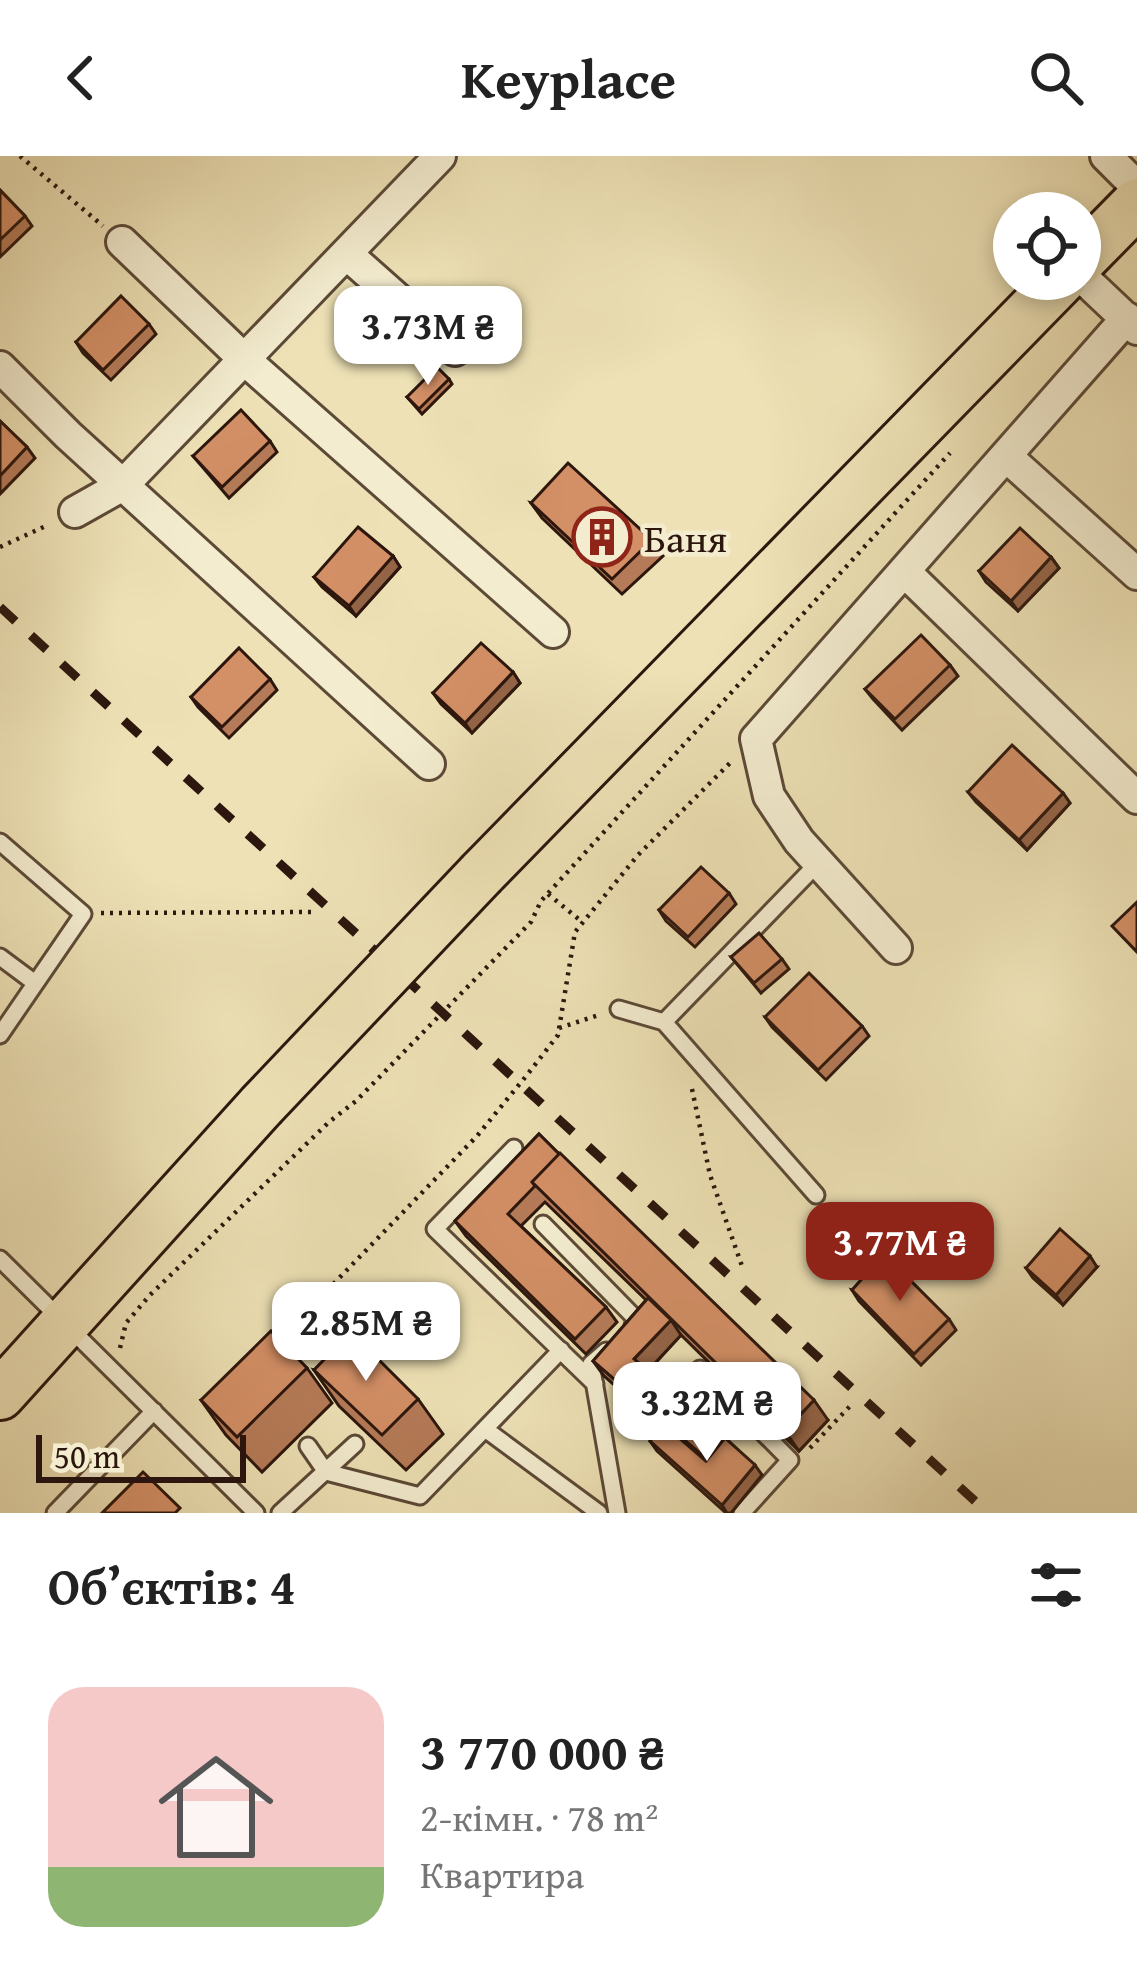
<!DOCTYPE html>
<html lang="uk">
<head>
<meta charset="utf-8">
<style>
	:root { --surface:#fff; --page:#f2f2f2; --text:#222; --muted:#767676; --line:#e0e0e0; --accent:#8f2418 }
	body { margin:0; font-family:"Gentium Book Plus",serif; background:var(--page); color:var(--text); height:100vh; display:flex; flex-direction:column; font-size:45px; white-space:nowrap }
	* { box-sizing:border-box; margin:0 }
	p { font-size:39px; color:var(--muted) }
	.icon { flex:none; width:66px; height:66px; fill:none; stroke:currentColor; stroke-width:2; stroke-linecap:round; stroke-linejoin:round }
	.map { position:relative; height:1357px; overflow:hidden }
	.details { display:flex; flex-direction:column; background:var(--surface); flex:1 }
	.details>* { flex:none }
	.buttons { position:absolute; left:993px; top:36px; display:grid; gap:24px }
	.buttons a { display:grid; place-items:center; width:108px; height:108px; border-radius:50%; background:var(--surface); box-shadow:0 6px 18px #0003; font-size:60px }
	.scale { position:absolute; left:36px; bottom:30px; width:210px; box-sizing:border-box; padding-left:12px; border:6px solid #2c160d; border-top:0; font-size:33px; line-height:42px; white-space:nowrap; color:#2c160d; -webkit-text-stroke:9px #f3eccf; paint-order:stroke }
	.price { position:absolute; translate:-50% -102px; padding:0 27px; border-radius:24px; background:#fff; color:#222; font-size:39px; line-height:78px; filter:drop-shadow(0 3px 6px #0008) }
	.price::after { content:''; position:absolute; left:50%; top:72px; width:36px; height:27px; margin-left:-18px; background:inherit; clip-path:polygon(0 0,100% 0,50% 100%) }
	.price.active { background:var(--accent); color:#fff }
	ul { padding:0; list-style:none }
	li { display:flex; align-items:center; gap:36px; height:300px; padding:0 48px }
	li+li { border-top:3px solid var(--line) }
	li span { display:grid; place-items:center; flex:none; width:336px; height:240px; border-radius:36px; color:#555 }
	li>.icon { margin-inline-start:auto }
	span .icon { width:144px; height:144px; fill:#fffc; stroke-width:1 }
	li b { font-size:51px }
	h2 { display:flex; justify-content:space-between; align-items:center; height:144px; padding:0 48px; font-size:51px }
	header { display:flex; justify-content:space-between; align-items:center; height:156px; padding:0 48px; background:var(--surface); font-size:54px; font-weight:700 }
	.map>svg:first-child { display:block }
	.lines { fill:none; stroke-linecap:round; stroke-linejoin:round }
	.lane-casing { stroke:#5c4937; stroke-width:21 }
	.street-casing { stroke:#5c4937; stroke-width:36 }
	.primary-casing { stroke:#2c160d; stroke-width:54 }
	.path { stroke:#2c160d; stroke-width:4.5; stroke-dasharray:3 6; stroke-linecap:butt }
	.lane { stroke:#f3eccf; stroke-width:15 }
	.street { stroke:#f3eccf; stroke-width:30 }
	.primary { stroke:#ede1b5; stroke-width:48 }
	.rail { stroke:#2c160d; stroke-width:9; stroke-dasharray:21 21; stroke-linecap:butt }
	.primary-bridge-casing { stroke:#2c160d; stroke-width:54; stroke-linecap:butt }
	.primary-bridge { stroke:#ede1b5; stroke-width:48 }
	.wall { fill:#b57b58; stroke:#2c160d; stroke-width:3 }
	.shaded-wall { fill:#946447; stroke:#2c160d; stroke-width:3 }
	.building { fill:#d38f66; stroke:#2c160d; stroke-width:3 }
	.labels { text-anchor:middle; dominant-baseline:central; stroke-width:9; stroke-linejoin:round; paint-order:stroke }
	.poi-label { font-size:39px; fill:#2c160d; stroke:#f3eccf; text-anchor:start }
</style>
</head>
<body>
<header><svg class="icon" aria-label="back" viewBox="0 0 24 24"><path d="M15 5l-7 7 7 7"/></svg>Keyplace<svg class="icon" aria-label="search" viewBox="0 0 24 24"><circle cx="10" cy="10" r="6"/><path d="M15 15l6 6"/></svg></header>
<div class="map">
<svg width="1137" height="1357" viewBox="0 0 1137 1357">
	<rect width="100%" height="100%" fill="#ede1b5"/>
	<filter id="stains"><feTurbulence type="fractalNoise" baseFrequency=".00167" numOctaves="4"/><feColorMatrix values="0 0 0 0 .2 0 0 0 0 .09 0 0 0 0 .02 0 0 0 .5 -.17"/></filter>
	<radialGradient id="worn" r=".72"><stop offset=".6" stop-color="#630" stop-opacity="0"/><stop offset="1" stop-color="#630" stop-opacity=".3"/></radialGradient>
	<g class="lines">
		<defs>
			<path id="lane" d="M0,686L83,758L0,879
				M0,801L35,827
				M619,853L664,866
				M514,992L435,1073L595,1228
				M816,1039L664,866L818,707
				M543,1068L638,1165L633,1170
				M0,1103L256,1357
				M606,1195L591,1208L617,1357
				M700,1213L790,1304L742,1357
				M485,1273L599,1357
				M308,1290L326,1316L420,1340L561,1194
				M55,1357L154,1255
				M280,1357L355,1288"/>
			<path id="street" d="M1106,0L1137,31
				M122,86L245,204L553,476
				M348,99L455,194
				M1080,119L1137,173
				M0,211L68,279L429,608
				M1006,300L1137,418
				M75,356L123,329L440,0
				M904,415L1137,642
				M896,792L799,685L769,640L756,583L1127,162"/>
			<path id="primary" d="M1080,105L1137,47
				M482,717L1062,123
				M0,1239L261,950"/>
		</defs>
		<!-- lane casing -->
		<use href="#lane" class="lane-casing"/>
		<!-- street casing -->
		<use href="#street" class="street-casing"/>
		<!-- primary casing -->
		<use href="#primary" class="primary-casing"/>
		<!-- path -->
		<path class="path" d="M20,0L103,70
			M0,391L48,369
			M548,738L581,765
			M101,757L314,756
			M559,872L599,859
			M692,933L710,1019L742,1110
			M277,1186L477,980L527,919L558,879L575,776L638,699L730,607
			M120,1192L126,1167L150,1139L329,966L356,945L531,766L541,745L950,297
			M810,1292L853,1247"/>
		<!-- lane -->
		<use href="#lane" class="lane"/>
		<!-- street -->
		<use href="#street" class="street"/>
		<!-- primary -->
		<use href="#primary" class="primary"/>
		<!-- rail -->
		<path class="rail" d="M0,451L988,1357"/>
		<defs>
			<path id="primary-bridge" d="M261,950L482,717"/>
		</defs>
		<!-- primary-bridge casing -->
		<use href="#primary-bridge" class="primary-bridge-casing"/>
		<!-- primary-bridge -->
		<use href="#primary-bridge" class="primary-bridge"/>
	</g>
	<!-- wall -->
	<path class="wall" d="M0,34L25,60L32,70L0,101Z
		M149,168L156,178L111,224L83,197L76,186Z
		M449,223L452,228L422,258L407,241Z
		M0,265L27,291L35,302L0,338Z
		M270,285L277,296L229,342L193,300Z
		M531,347L652,384L663,400L622,438L542,362Z
		M393,400L400,411L356,460L322,431L314,421Z
		M1051,401L1059,412L1018,455L986,426L979,415Z
		M950,509L958,520L902,574L873,543L865,533Z
		M513,516L520,527L472,577L441,548L433,537Z
		M270,523L277,534L229,582L198,551L191,541Z
		M968,636L1063,637L1070,647L1027,694L976,646Z
		M729,737L736,748L695,791L666,765L659,754Z
		M731,801L782,803L789,813L761,837Z
		M765,861L862,870L869,880L826,924L772,871Z
		M539,978L828,1264L799,1295L681,1179L648,1215L721,1277L762,1319L731,1357H726L657,1295L650,1285L661,1270L604,1220L593,1205L646,1144L545,1046L521,1070L606,1151L617,1166L586,1198L466,1080L455,1065Z
		M1097,1111L1063,1149L1033,1122L1026,1112Z
		M852,1134L949,1163L956,1174L921,1209L859,1145Z
		M307,1212L332,1247L262,1316L226,1279L201,1244Z
		M314,1214L418,1243L443,1278L406,1314L339,1250Z"/>
	<!-- shaded-wall -->
	<path class="shaded-wall" d="M393,400L400,411L356,460L349,450Z
		M1051,401L1059,412L1018,455L1011,445Z
		M513,516L520,527L472,577L465,567Z
		M1063,637L1070,647L1027,694L1019,684Z
		M1090,1100L1097,1111L1063,1149L1056,1139Z
		M671,1164L681,1179L645,1218L634,1203Z
		M814,1244L828,1264L799,1295L785,1275Z
		M721,1277L732,1292L713,1315L703,1300Z
		M755,1309L762,1319L731,1357H727L722,1349Z"/>
	<!-- building -->
	<path class="building" d="M0,34L25,60L0,84Z
		M121,140L149,168L103,214L76,186Z
		M437,211L449,223L419,253L407,241Z
		M241,254L270,285L222,331L193,300Z
		M0,265L27,291L0,320Z
		M568,307L652,384L612,423L531,347Z
		M358,371L393,400L349,450L314,421Z
		M1020,372L1051,401L1011,445L979,415Z
		M921,479L950,509L895,563L865,533Z
		M481,487L513,516L465,567L433,537Z
		M239,492L270,523L222,571L191,541Z
		M1012,589L1063,637L1019,684L968,636Z
		M701,711L729,737L688,781L659,754Z
		M1137,746V796L1112,770Z
		M759,777L782,803L754,827L731,801Z
		M809,817L862,870L818,914L765,861Z
		M539,978L559,998L532,1026L535,1030L508,1058L606,1151L575,1183L455,1065Z
		M560,997L814,1244L785,1275L532,1026Z
		M1060,1073L1090,1100L1056,1139L1026,1112Z
		M884,1098L949,1163L914,1198L852,1134Z
		M648,1142L671,1164L634,1203L721,1277L703,1300L593,1205Z
		M271,1175L307,1212L237,1281L201,1244Z
		M351,1176L418,1243L382,1279L314,1214Z
		M663,1268L706,1305L725,1282L755,1309L722,1349L650,1285Z
		M143,1316L180,1352L175,1357H102Z"/>
	<!-- icons -->
	<defs>
		<symbol id="building-ring" viewBox="-11 -11 22 22"><circle r="9.5" fill="#f3eccf" stroke="#8f2418" stroke-width="1.5"/><path d="M-4-6H4V6H1V3H-1V6H-4ZM-2.5-4.3h1.7v1.8h-1.7ZM.8-4.3h1.7v1.8H.8ZM-2.5-1h1.7V.8h-1.7ZM.8-1h1.7V.8H.8Z" fill="#8f2418"/></symbol>
	</defs>
	<g fill-rule="evenodd">
		<use href="#building-ring" x="569" y="348" width="66" height="66"/>
	</g>
	<g class="labels">
		<!-- poi labels -->
		<g class="poi-label">
			<text x="644" y="381">Баня</text>
		</g>
	</g>
	<rect width="100%" height="100%" filter="url(#stains)"/>
	<rect width="100%" height="100%" fill="url(#worn)"/>
</svg>
<div class="buttons">
<a><svg class="icon" aria-label="locate" viewBox="0 0 24 24"><circle cx="12" cy="12" r="6"/><path d="M12 2v4M12 18v4M2 12h4M18 12h4"/></svg></a>
</div>
<div class="scale">50 m</div>
<b class="price" style="left:428px;top:232px">3.73M ₴</b>
<b class="price active" style="left:900px;top:1148px">3.77M ₴</b>
<b class="price" style="left:366px;top:1228px">2.85M ₴</b>
<b class="price" style="left:707px;top:1308px">3.32M ₴</b>
</div>
<section class="details">
<h2>Об’єктів: 4<svg class="icon" aria-label="filters" viewBox="0 0 24 24"><path d="M4 7h16M4 17h16"/><circle cx="9" cy="7" r="2"/><circle cx="15" cy="17" r="2"/></svg></h2>
<ul>
<li><span style="background:linear-gradient(#f6c9c9 75%,#8fb573 0)"><svg class="icon" aria-label="home" viewBox="0 0 24 24"><path d="M3 11l9-7 9 7M6 9v11h12V9"/></svg></span><div><b>3 770 000 ₴</b><p>2-кімн. · 78 m²</p><p>Квартира</p></div></li>
</ul>
</section>
</body>
</html>
